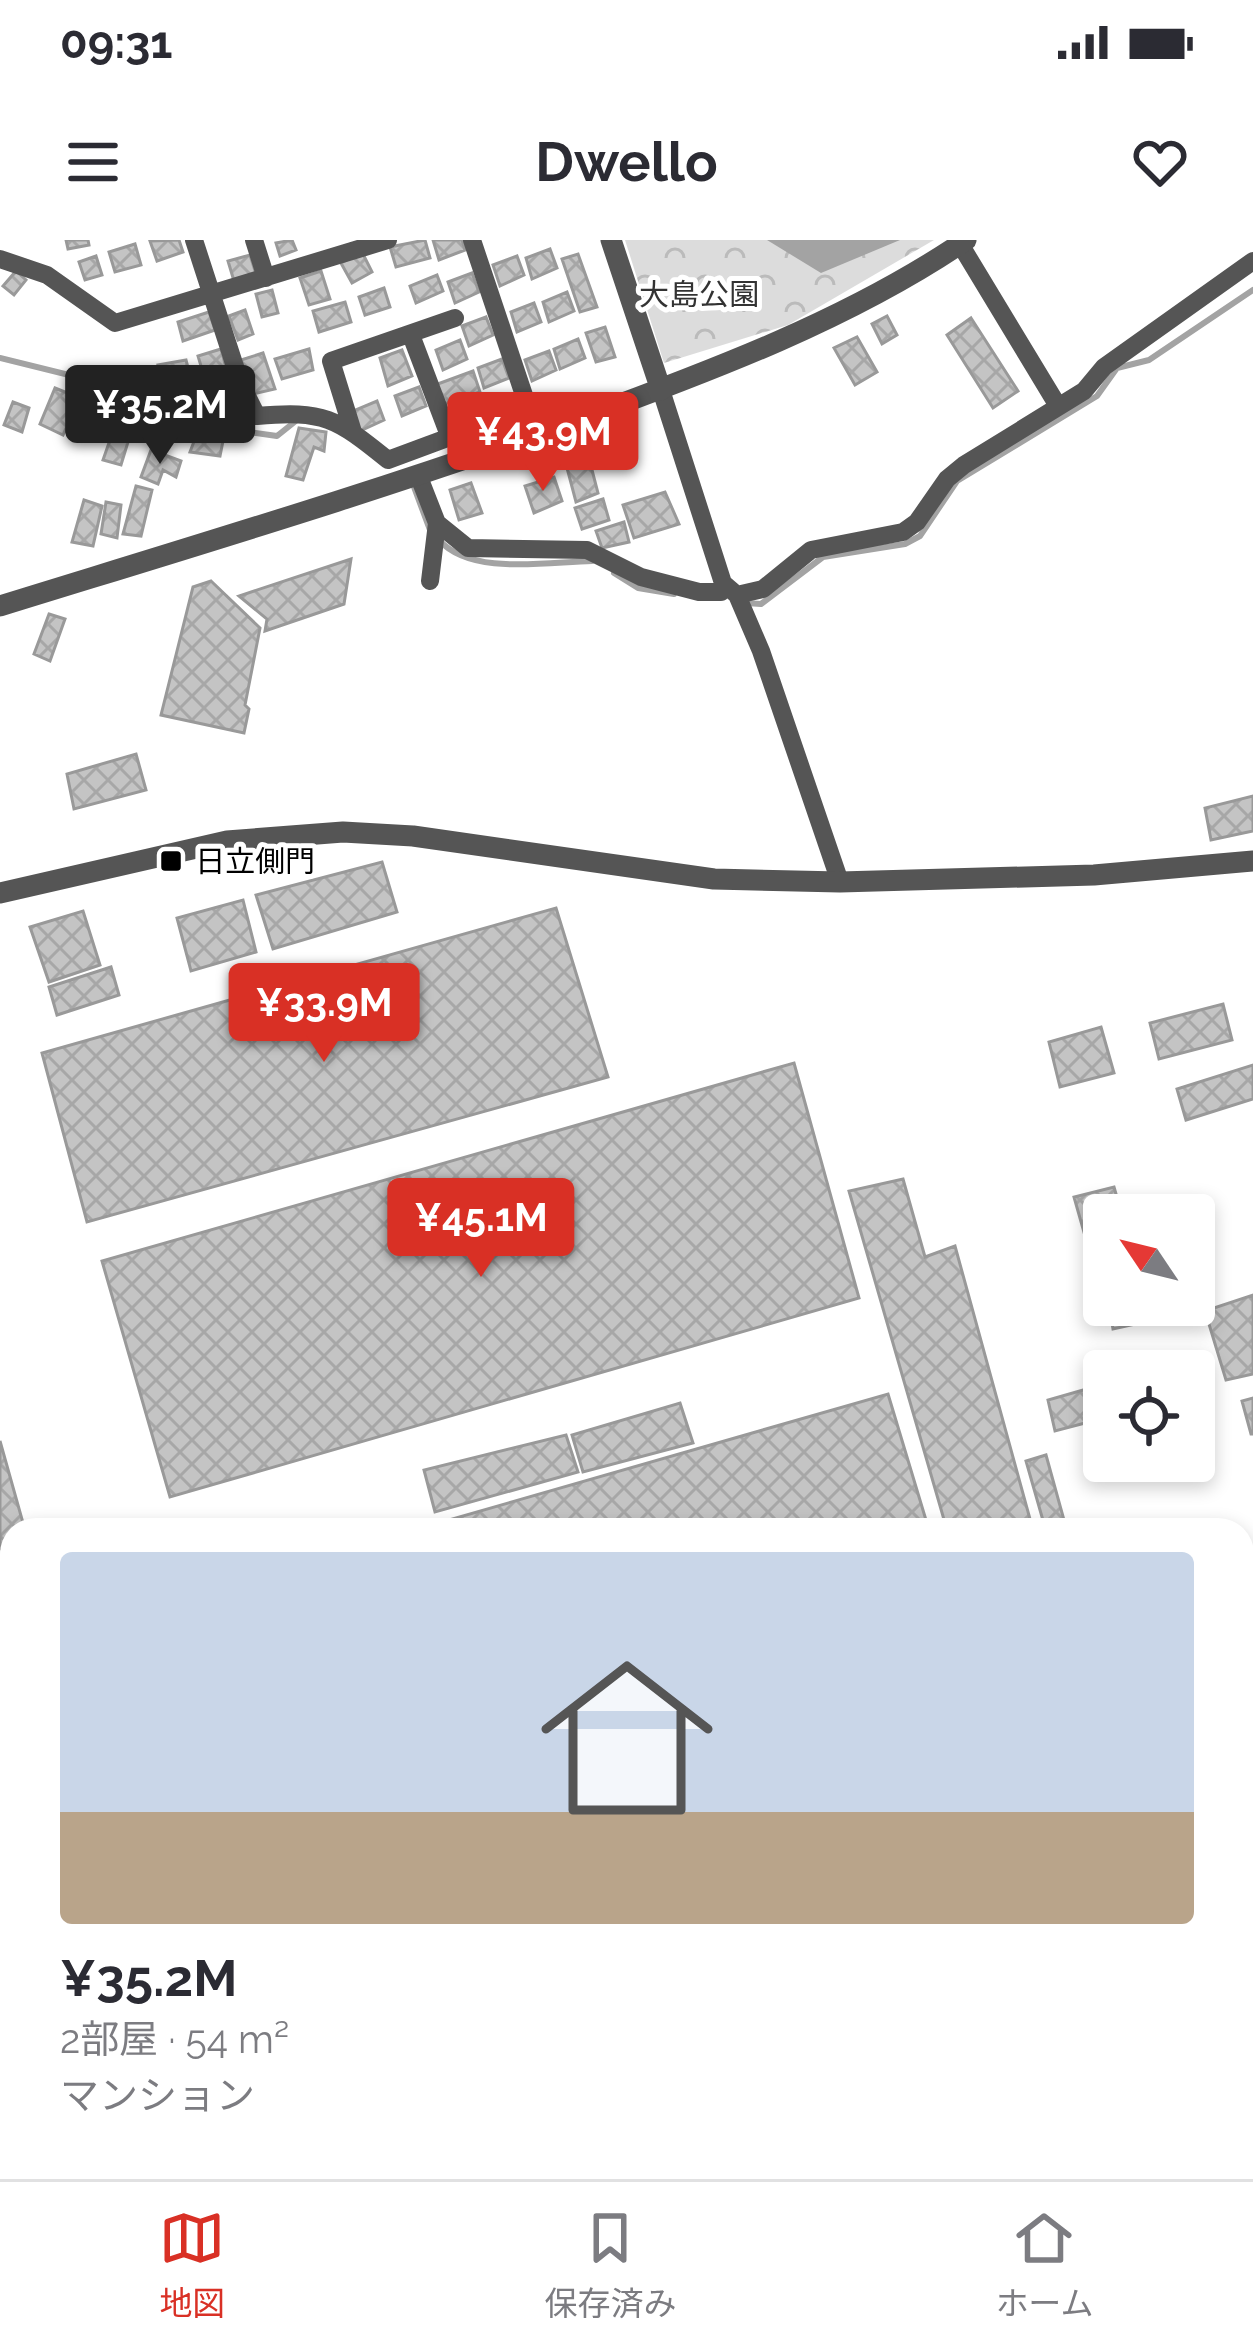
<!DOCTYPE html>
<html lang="ja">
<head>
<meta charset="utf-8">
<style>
	:root { --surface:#fff; --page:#f2f2f3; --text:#2b2b33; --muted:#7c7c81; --line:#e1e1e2; --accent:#d93025 }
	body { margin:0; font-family:Raleway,"Noto Sans JP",sans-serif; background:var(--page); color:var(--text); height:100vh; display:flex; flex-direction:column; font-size:45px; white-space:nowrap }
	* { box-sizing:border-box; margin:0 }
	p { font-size:39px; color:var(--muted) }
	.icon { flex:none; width:66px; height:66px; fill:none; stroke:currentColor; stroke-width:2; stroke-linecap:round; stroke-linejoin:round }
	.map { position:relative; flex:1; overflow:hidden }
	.side { position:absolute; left:0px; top:1278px; width:1254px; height:663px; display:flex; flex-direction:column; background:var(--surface); border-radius:36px 36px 0 0; box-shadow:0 6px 18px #0003 }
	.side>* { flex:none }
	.needle { width:78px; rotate:305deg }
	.tools { position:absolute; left:1083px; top:954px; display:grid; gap:24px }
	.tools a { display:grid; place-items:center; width:132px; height:132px; border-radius:12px; background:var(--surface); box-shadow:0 6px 18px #0003; font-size:60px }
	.price { position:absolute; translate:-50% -102px; padding:0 27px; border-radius:12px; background:var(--accent); color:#fff; font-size:39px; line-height:78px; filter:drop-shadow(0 3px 6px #0008) }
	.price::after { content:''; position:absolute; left:50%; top:72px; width:36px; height:27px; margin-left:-18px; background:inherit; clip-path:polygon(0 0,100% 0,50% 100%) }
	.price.active { background:#222; color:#fff }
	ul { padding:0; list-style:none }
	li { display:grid; align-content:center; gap:24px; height:636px; padding:0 60px }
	li span { display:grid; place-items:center; height:372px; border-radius:12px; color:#555 }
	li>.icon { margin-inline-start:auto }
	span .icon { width:216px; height:216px; fill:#fffc; stroke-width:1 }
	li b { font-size:51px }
	.status { display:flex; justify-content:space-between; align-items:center; height:84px; padding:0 60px; background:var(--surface); direction:ltr }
	.status svg { height:33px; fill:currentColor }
	header { display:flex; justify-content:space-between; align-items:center; height:156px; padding:0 60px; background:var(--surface); font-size:54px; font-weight:700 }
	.menu { display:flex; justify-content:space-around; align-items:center; height:168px; border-top:3px solid var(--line); background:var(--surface); font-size:33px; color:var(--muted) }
	.menu a { display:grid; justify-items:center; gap:6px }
	.menu .active { color:var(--accent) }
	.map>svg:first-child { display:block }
	.forest { fill:url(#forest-crowns) }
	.water { fill:#a3a3a3 }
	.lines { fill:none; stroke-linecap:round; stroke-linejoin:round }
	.stream { stroke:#a3a3a3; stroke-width:6 }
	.building { fill:url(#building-cross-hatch); stroke:#999; stroke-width:3 }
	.minor { stroke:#555; stroke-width:18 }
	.tertiary { stroke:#555; stroke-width:21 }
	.poi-dot { fill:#000; stroke:#fff; stroke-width:4.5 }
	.labels { text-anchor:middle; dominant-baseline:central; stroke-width:10; stroke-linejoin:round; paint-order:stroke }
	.park-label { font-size:30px; fill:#333; stroke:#fff }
	.poi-label { font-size:30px; fill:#000; stroke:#fff; text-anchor:start }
</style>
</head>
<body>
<div class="status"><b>09:31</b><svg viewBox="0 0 49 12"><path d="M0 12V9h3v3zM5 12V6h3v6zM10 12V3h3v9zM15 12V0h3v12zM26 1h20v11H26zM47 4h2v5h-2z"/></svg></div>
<header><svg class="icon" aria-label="menu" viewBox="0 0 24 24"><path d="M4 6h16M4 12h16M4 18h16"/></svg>Dwello<svg class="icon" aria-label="heart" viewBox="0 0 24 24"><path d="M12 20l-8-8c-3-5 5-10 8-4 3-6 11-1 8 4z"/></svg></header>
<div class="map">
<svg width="1253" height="1939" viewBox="0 0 1253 1939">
	<defs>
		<pattern id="forest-crowns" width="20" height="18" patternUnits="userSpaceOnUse" patternTransform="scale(3)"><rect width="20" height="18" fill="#dcdcdc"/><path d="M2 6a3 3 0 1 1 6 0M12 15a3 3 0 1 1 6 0" fill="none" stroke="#bbb"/></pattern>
		<pattern id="building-cross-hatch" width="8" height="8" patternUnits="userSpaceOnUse" patternTransform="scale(3)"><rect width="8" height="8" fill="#c4c4c4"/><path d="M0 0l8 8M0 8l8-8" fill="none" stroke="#a7a7a7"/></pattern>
	</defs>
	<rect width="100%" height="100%" fill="#fff"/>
	<!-- forest -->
	<path class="forest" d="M625,0H934L788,85L664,123Z
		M795,1929H1139L1142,1939H798Z"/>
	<!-- water -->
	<path class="water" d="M767,0H900L821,33Z"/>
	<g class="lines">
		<!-- stream -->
		<path class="stream" d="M0,118L150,155L221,188L277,196L297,180
			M414,247L430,290
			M439,300C471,336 546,322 592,321
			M614,333L638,348L674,354
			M746,363L761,364L823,317L905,304L920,296L957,241L1097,156L1117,128L1149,120L1253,50"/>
	</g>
	<!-- building -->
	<path class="building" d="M66,0H88L89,5L68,9Z
		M179,0L183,12L157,21L150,1Z
		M292,0L296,10L280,16L276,3Z
		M425,0L430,18L396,27L390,7Z
		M433,0H462L465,10L439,20Z
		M135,4L141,25L115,32L109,12Z
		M550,9L557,28L532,39L526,18Z
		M362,12L372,32L352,43L341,23Z
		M578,14L597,67L580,72L562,19Z
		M250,15L256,34L234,41L228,21Z
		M96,16L102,35L85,40L79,22Z
		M517,16L524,35L500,46L493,25Z
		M16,31L26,40L14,55L3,46Z
		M321,31L330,59L309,65L300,38Z
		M472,33L479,52L455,63L448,42Z
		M437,35L443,51L416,63L410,46Z
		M384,48L390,67L365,75L359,57Z
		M272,50L278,73L262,77L256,54Z
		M567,52L574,71L549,82L543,62Z
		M345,62L351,82L319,92L313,71Z
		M534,63L541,82L517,92L511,72Z
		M245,70L253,94L238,100L229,76Z
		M209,72L215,90L183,101L178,82Z
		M887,76L897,95L882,104L872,84Z
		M486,77L493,95L469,106L462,86Z
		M971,78L1018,151L993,168L947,95Z
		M605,87L615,117L596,122L586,93Z
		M857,97L877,132L855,145L834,108Z
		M578,99L585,118L560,129L554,109Z
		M460,100L467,119L443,130L436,110Z
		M221,109L227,131L204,136L198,116Z
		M309,109L313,130L282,139L275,119Z
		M402,110L412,136L388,146L380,118Z
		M549,111L556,130L532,141L525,120Z
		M263,113L275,149L253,154L241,120Z
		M502,119L509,138L484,148L478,128Z
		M186,120L191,139L171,144L168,135H161L158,125Z
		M473,131L480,152L441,165L435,145Z
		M419,147L426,166L402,176L395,156Z
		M55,148L80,158L63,195L40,184Z
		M124,155L142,160L131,194L112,189Z
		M377,161L384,180L360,191L353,171Z
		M13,162L29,168L22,192L4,185Z
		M299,188L326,192L324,211L314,207L303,240L286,236Z
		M198,191L224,196L220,216L190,212Z
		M111,197L128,202L121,225L103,220Z
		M585,203L598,253L576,262L562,209Z
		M151,210L181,221L176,237L163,230L158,244L141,237Z
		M554,237L562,261L534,273L525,246Z
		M471,243L482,273L459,280L450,250Z
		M136,246L152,250L141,296L123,294Z
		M665,252L679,284L634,298L623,265Z
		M603,259L609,280L582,289L575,268Z
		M84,260L102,266L93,306L72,302Z
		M106,262L121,265L117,298L101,294Z
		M624,282L629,302L602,308L596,291Z
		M351,319L344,364L265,391L267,379L239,356Z
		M211,341L260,388L245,465L249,469L244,493L161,475L193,347Z
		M49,374L65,379L50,421L34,414Z
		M136,514L146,550L74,569L67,534Z
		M1253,556V591L1211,600L1205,568Z
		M382,622L397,672L273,709L256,655Z
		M243,660L256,712L191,731L177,678Z
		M556,668L608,837L87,982L42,813Z
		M83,671L100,725L49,742L30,687Z
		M111,727L119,755L57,775L49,747Z
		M1223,764L1232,800L1159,819L1150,783Z
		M1101,787L1114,833L1060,847L1049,802Z
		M794,823L859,1058L170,1257L102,1021Z
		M1253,825V859L1186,880L1177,849Z
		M903,939L925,1017L955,1006L1033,1290H947L849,951Z
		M1114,947L1122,975H1104V998L1087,1003L1074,957Z
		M1253,1055V1134L1226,1140L1205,1071Z
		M1109,1065H1140L1144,1082L1113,1089Z
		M1104,1144V1178L1055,1191L1048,1160Z
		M888,1154L929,1290H414Z
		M1253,1158V1194H1251L1242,1161Z
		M680,1163L693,1203L583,1232L572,1195Z
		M566,1195L578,1232L435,1272L424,1230Z
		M0,1201L25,1290H12V1306L0,1309Z
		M1046,1215L1064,1280L1044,1284L1026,1221Z
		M12,1417V1534L0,1537V1420Z
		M12,1727V1782L0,1743V1730Z
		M12,1830V1870L0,1874V1833Z
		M674,1929H747L750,1939H677Z
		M1145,1929H1185L1188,1939H1148Z"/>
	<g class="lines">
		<!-- minor -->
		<path class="minor" d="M194,0L240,142L257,176C324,170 336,178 388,220L485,184
			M254,0L266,38
			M472,0L537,194
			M960,4L1058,166
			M0,19L47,35L115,83L388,0
			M411,95L450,198
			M661,150L723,343L737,355L761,411L840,642
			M353,192L331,121L455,78
			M419,237L437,283L468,308L587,310L641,337L699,352H721L726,346
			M430,341L437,283
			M737,355L763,349L811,310L903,292L917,282L947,239L964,225L1084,151L1104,127L1253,21"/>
		<!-- tertiary -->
		<path class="tertiary" d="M611,0L661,150
			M0,366C194,306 389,248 580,179C711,131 850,79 966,0
			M0,653L227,601L343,592L413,596L714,639L840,642L1094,635L1253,621"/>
	</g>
	<!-- markers -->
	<rect class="poi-dot" x="159" y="609" width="24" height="24" rx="6"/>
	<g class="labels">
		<!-- park labels -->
		<g class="park-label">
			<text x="699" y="54">大島公園</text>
		</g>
		<!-- poi labels -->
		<g class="poi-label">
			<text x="195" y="621">日立側門</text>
		</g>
	</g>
</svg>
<div class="tools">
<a><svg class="needle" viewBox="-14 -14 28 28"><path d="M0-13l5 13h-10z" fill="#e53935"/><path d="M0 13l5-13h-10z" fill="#7c7c81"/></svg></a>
<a><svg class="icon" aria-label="locate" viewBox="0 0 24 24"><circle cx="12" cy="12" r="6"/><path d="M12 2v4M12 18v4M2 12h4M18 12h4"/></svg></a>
</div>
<b class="price active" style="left:160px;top:227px">¥35.2M</b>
<b class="price" style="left:543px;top:254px">¥43.9M</b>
<b class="price" style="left:324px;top:825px">¥33.9M</b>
<b class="price" style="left:481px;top:1040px">¥45.1M</b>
<section class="side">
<ul>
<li><span style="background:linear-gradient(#c9d6e8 70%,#b9a48a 0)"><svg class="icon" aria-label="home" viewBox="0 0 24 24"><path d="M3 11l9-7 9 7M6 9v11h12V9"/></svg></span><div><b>¥35.2M</b><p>2部屋 · 54 m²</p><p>マンション</p></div></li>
</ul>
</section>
</div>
<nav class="menu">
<a class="active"><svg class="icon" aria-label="map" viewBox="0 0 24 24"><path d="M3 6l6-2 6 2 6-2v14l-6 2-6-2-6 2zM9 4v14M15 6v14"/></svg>地図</a>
<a><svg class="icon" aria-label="saved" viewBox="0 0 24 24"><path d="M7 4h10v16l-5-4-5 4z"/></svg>保存済み</a>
<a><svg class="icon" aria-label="home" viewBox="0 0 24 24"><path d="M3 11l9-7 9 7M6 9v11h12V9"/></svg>ホーム</a>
</nav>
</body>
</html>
